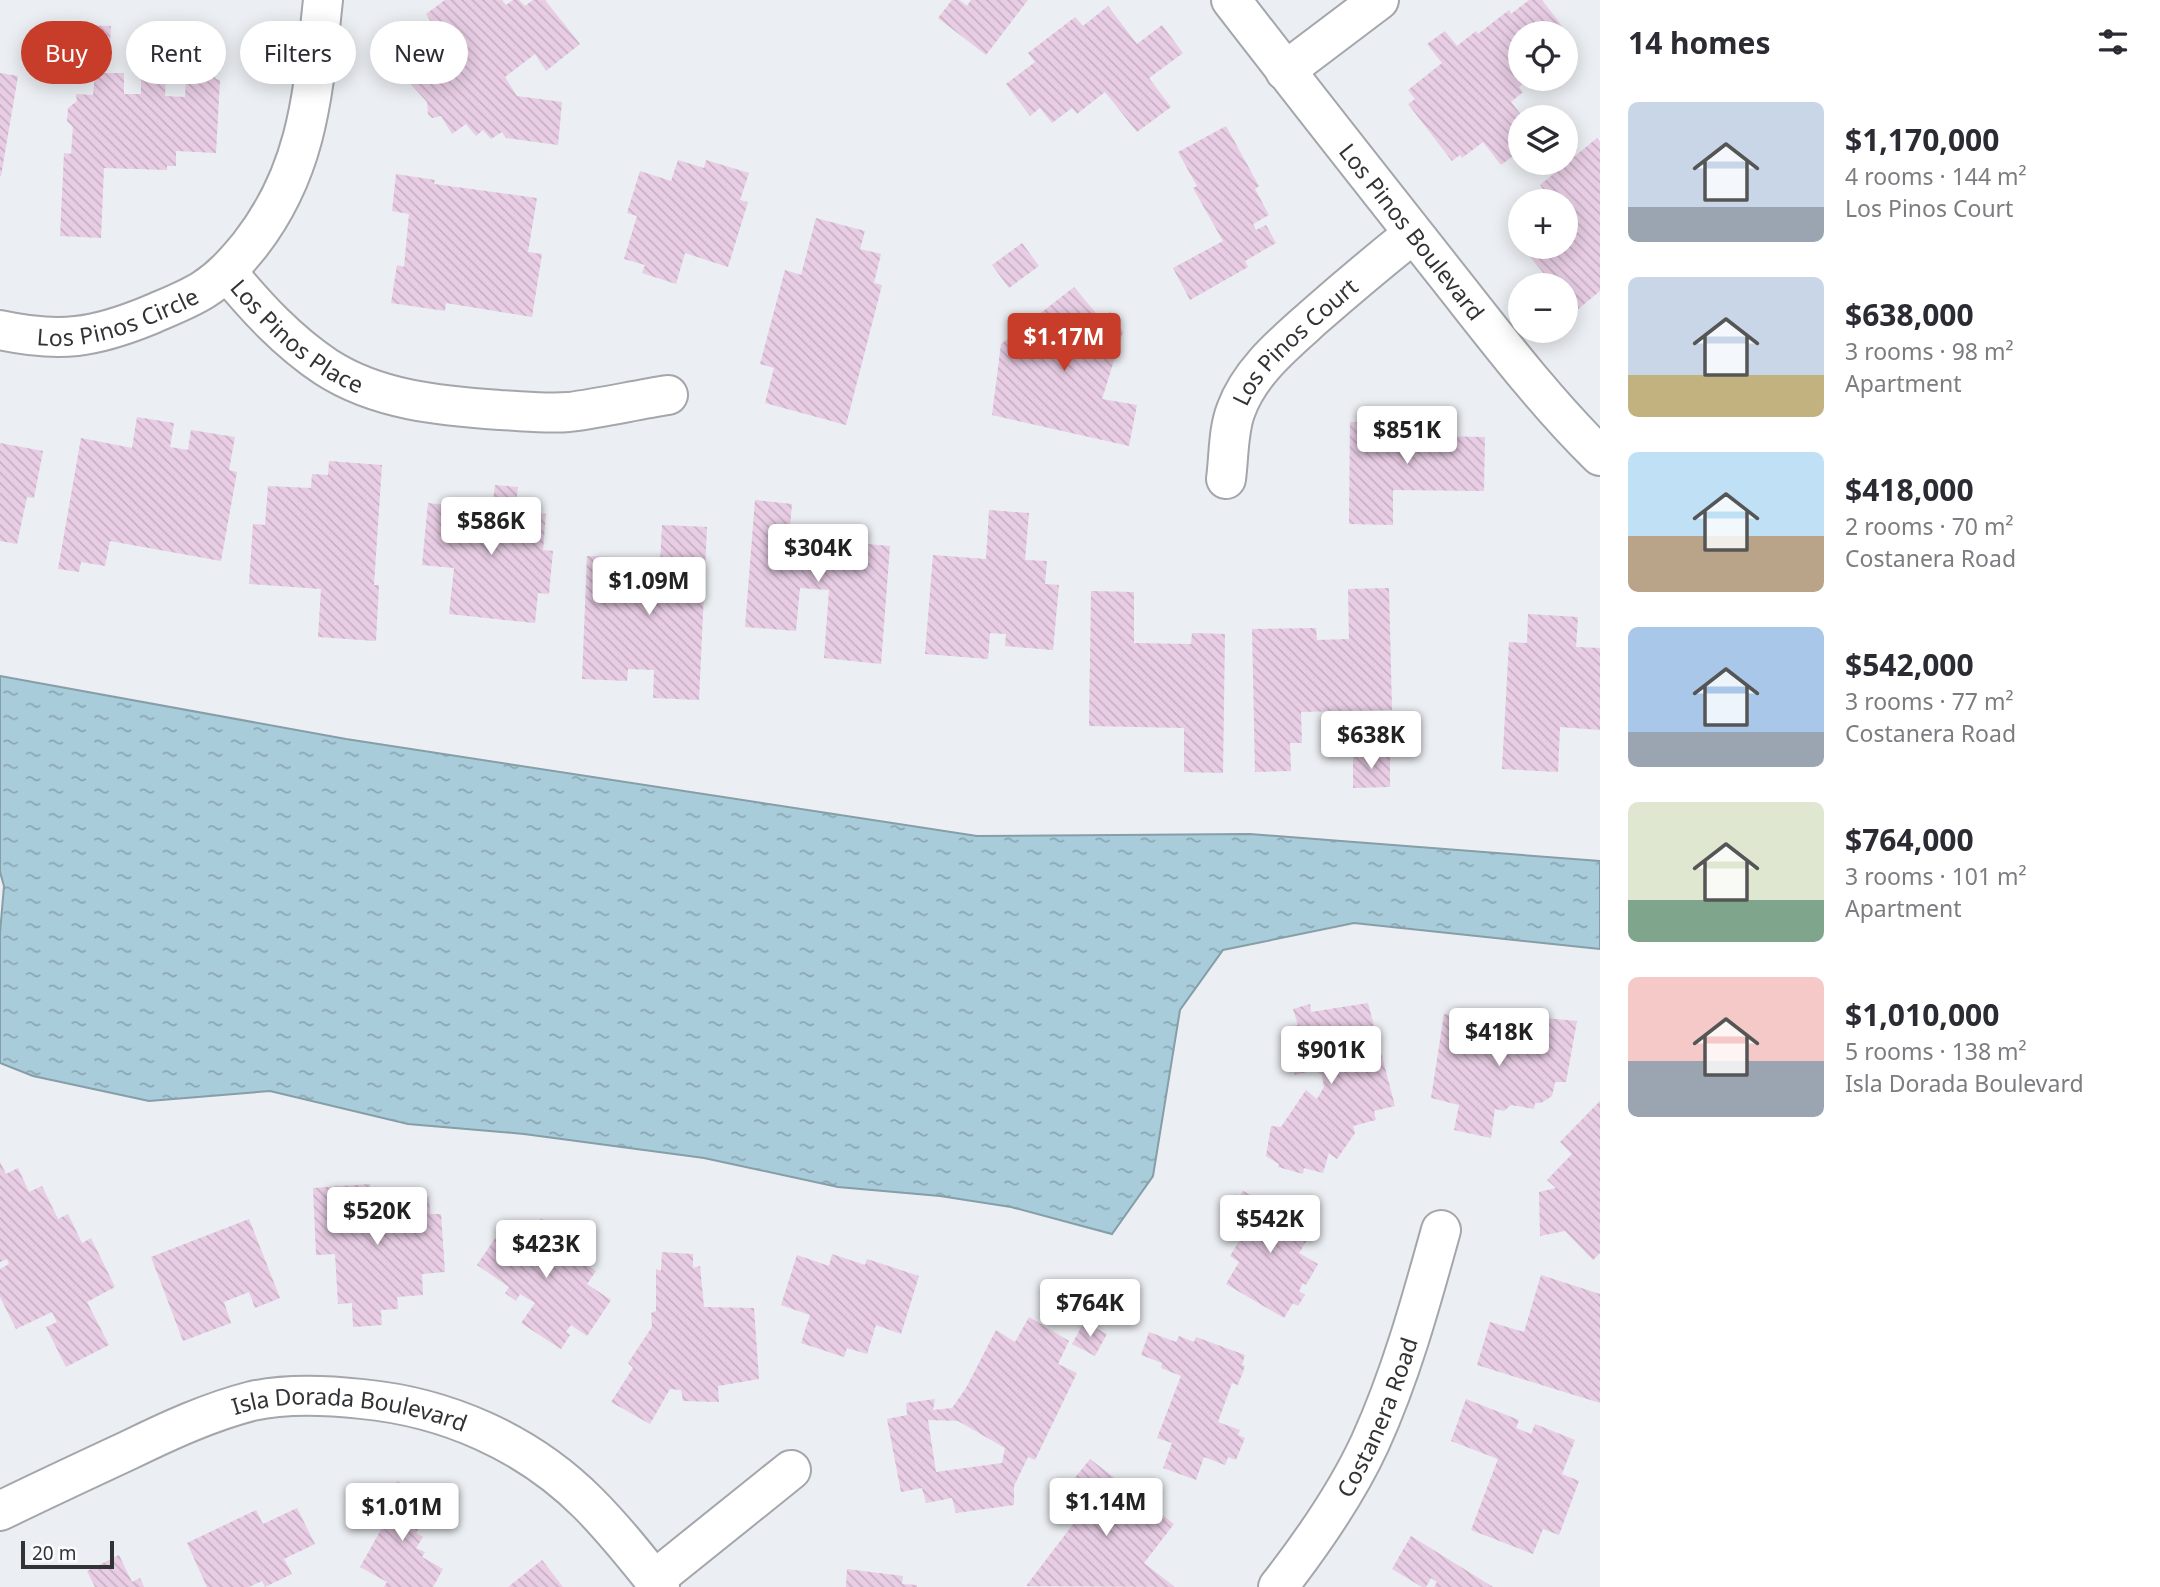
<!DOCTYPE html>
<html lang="en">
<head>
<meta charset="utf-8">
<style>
	:root { --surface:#fff; --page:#f2f2f3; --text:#2b2b33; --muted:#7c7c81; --accent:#c83c2a }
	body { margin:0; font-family:"Noto Sans",sans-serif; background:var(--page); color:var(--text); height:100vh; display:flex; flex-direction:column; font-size:26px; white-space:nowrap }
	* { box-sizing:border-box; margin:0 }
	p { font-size:23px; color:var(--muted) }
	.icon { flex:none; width:38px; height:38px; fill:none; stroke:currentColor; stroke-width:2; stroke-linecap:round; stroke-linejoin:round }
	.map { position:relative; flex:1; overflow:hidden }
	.drawer { display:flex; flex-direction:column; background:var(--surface); width:560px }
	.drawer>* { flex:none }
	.guide { position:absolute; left:21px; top:21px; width:665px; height:63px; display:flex; gap:14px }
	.fabs { position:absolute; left:1508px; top:21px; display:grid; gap:14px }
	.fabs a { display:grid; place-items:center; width:70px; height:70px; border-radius:50%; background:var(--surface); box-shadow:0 4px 18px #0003; font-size:35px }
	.scale { position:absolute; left:21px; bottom:18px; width:93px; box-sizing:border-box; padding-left:7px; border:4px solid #323335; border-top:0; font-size:19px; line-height:24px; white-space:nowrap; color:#323335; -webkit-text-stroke:5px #f9fbff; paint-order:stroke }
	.price { position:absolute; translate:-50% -60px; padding:0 16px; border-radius:7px; background:#fff; color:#222; font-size:23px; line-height:46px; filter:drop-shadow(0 2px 4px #0008) }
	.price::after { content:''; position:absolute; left:50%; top:42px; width:21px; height:16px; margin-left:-10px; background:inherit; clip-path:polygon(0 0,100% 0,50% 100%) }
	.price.current { background:var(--accent); color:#fff }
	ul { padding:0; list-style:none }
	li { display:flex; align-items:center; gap:21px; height:175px; padding:0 28px }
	li span { display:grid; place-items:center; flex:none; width:196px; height:140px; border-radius:10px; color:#555 }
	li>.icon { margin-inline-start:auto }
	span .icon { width:84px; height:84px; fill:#fffc; stroke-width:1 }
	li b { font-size:30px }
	h2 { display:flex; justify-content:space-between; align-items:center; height:84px; padding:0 28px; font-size:30px }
	.pill { padding:0 24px; border-radius:32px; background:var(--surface); box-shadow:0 4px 18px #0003; font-size:24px; line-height:63px }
	.pill.current { background:var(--accent); color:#fff }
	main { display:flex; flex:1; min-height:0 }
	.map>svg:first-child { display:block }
	.water { fill:url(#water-ripples); stroke:#859ea8; stroke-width:2 }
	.building { fill:url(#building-back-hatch); fill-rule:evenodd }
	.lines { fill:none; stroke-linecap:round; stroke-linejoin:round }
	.minor-casing { stroke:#a3a6aa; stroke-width:42 }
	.minor { stroke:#fff; stroke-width:38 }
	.labels { text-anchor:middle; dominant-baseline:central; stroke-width:7; stroke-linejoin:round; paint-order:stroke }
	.street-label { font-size:23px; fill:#323335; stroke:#f9fbff }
</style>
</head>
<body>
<main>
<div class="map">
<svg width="1600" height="1587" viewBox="0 0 1600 1587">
	<defs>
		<pattern id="water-ripples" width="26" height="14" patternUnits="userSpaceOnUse" patternTransform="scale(1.75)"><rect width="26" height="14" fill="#a9ccda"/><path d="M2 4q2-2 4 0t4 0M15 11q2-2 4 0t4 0" fill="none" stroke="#8aa6b2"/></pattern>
		<pattern id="building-back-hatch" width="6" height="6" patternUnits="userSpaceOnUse" patternTransform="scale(1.75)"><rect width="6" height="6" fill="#e8cde4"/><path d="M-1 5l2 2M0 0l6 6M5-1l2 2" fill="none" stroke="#c7b0c4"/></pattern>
	</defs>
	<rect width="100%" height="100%" fill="#ebeef2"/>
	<!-- water -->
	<path class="water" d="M0,676L346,739L977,836L1250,834L1600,861V949L1354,923L1223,950L1180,1010L1153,1176L1112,1234L1011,1207L940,1196L838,1187L704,1158L524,1134L408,1124L270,1091L149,1101L33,1076L0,1063V933L4,886L0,872Z"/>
	<!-- building -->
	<path class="building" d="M445,0H502L506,5L513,0H519L525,6L533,0H545L580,44L546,71L535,54L505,77L517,96L562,102L558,145L506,138L502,132L491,139L483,130L476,136L466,124L452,134L441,116L432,118L428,114L427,102L408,81L433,61L391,59L396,21L426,25V30H436L426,14Z
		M952,0H959L967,6L971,0H1028L986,55L938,18Z
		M1529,0H1542L1575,43L1566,50V33H1521V79H1529L1519,87L1523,92L1511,102L1523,117L1510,129L1521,143V150L1501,165L1483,142L1462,158L1460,155L1452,161L1408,104L1415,99L1408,90L1442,63L1427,44L1445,31L1457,46L1476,31L1478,34L1509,10L1511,14Z
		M1108,6L1137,44L1162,25L1183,53L1149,78L1171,107L1137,132L1105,92L1077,114L1072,108L1052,123L1040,108L1030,116L1006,84L1035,62L1028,53L1075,17L1083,26Z
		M77,25L111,26L109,62L76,61Z
		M0,73L18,76L1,176H0Z
		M95,73H124V94H141V77L166,79L165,96L185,97L186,77H193L192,73L214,76L216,79L220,80L216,153L176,151V166H167V170L104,168L101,238L60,236L64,153L71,154L73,127L67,121L68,108L77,101L76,94L93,95Z
		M1226,126L1259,186L1255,189L1269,215L1253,224L1256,230L1266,225L1276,243L1245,261L1248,267L1190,300L1173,268L1223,241L1193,188L1197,186L1178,152Z
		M1597,138L1600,142V291L1571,315L1566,309V285H1553L1527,253L1534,247H1566V201H1552L1540,185Z
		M678,160L704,168L706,160L749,173L740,200L748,202L728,267L685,253L676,284L642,273L645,265L624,259L637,216L627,213L640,171L671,181Z
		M396,174L435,180L434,184L537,198L528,252L542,254L532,317L446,303L445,311L391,303L397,265L404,267L409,214L392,211Z
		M816,218L865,231L860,249L881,254L874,283L882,285L846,425L765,403L774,368L760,364L785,270L801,275Z
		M1022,243L1039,266L1009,288L992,265Z
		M1074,287L1101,319L1110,312L1123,332L1102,399L1137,405L1129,446L992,415L1001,344Z
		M137,417L174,423L170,447L188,450L191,430L235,437L229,470L237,472L221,561L110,541L105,566L81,562L79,572L58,569L81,438L132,448Z
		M1350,422L1432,423V436L1485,437L1484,491L1393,490V525L1349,524Z
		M0,443L43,451L34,498L27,497L17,544L0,541Z
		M329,461L382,465L374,585H379L376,641L318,637L321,589L249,584L253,524L265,525L268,486L311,488L312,474L328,475Z
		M495,485L518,487L515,511L546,514L543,550L553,551L549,594L538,593L535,623L449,614L454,568L422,565L428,503L492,510Z
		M755,500L792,504L789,537L890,546L881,664L824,658L829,590L800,588L796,631L745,627Z
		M989,510L1029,513L1025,560L1047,561L1045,584L1059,585L1053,650L1005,646L1006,634L990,633L988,659L925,654L933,555L986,559Z
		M662,525L707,527L699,700L653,698L654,670L628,669L627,681L582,679L587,556L632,558L631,581L659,583Z
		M1389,588L1392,710L1301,712L1302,743H1290L1291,771L1255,772L1252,629L1316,628L1317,640L1349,639L1348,589Z
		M1091,591L1134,592V643L1191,644L1192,633L1225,634L1223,773L1184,772V728L1089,726Z
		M1528,614L1578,617L1576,647L1600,648V730L1560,727L1558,772L1502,769L1509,642L1527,643Z
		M1353,755H1390V787L1353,788Z
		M1368,1003L1395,1106L1374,1111L1376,1120L1353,1126L1355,1133L1337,1159L1329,1153L1323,1173L1304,1168L1303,1174L1278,1167L1279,1164L1266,1156L1271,1126L1281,1127L1306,1090L1317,1099L1324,1087L1322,1075L1314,1070L1295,1075L1282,1028L1298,1025L1293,1009L1310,1004L1311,1012Z
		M1444,1014L1482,1020L1481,1026L1529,1033L1533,1017L1577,1021L1566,1082H1555L1552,1096L1541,1103H1535L1534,1109L1511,1105L1504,1111L1495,1109L1491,1138L1454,1130L1459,1105L1431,1098Z
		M1600,1101V1253L1593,1260L1565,1231L1540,1236L1539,1192L1556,1188L1547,1180L1572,1154L1560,1142Z
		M0,1162L6,1174L18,1168L29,1192L42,1186L58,1219L68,1214L82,1243L91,1238L115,1287L87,1302L109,1345L66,1367L46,1327L57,1322L52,1312L16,1329L0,1297V1269L9,1264L7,1259L0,1262Z
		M370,1184L371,1201L429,1197L430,1214H441L445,1272L422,1274L423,1295L397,1297L398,1309L381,1310L382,1325L353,1327L352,1303L338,1304L335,1254L316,1255L313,1188Z
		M1243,1191L1258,1199L1260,1195L1288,1211L1285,1215L1313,1231L1299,1253L1318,1264L1306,1285L1303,1283L1299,1291L1305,1295L1298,1306L1293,1303L1284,1318L1226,1284L1239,1262L1230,1256L1244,1233L1256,1240L1261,1232L1229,1214L1232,1207L1229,1206L1236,1194L1239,1197Z
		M541,1218L578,1244L571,1254L596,1271L587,1284L611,1300L587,1336L571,1325L566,1332L570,1335L561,1349L521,1323L535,1303L520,1294L516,1301L505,1293L509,1287L477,1265L506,1222L528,1238Z
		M249,1219L280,1298L255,1308L249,1292L224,1302L231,1323L183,1341L151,1257Z
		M662,1252L693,1254V1268L700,1266L704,1307L754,1308L759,1379L718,1386L719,1402L683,1401L681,1390L670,1389L650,1424L611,1402L633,1368L628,1363L652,1327L651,1313L656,1311V1269L661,1271Z
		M832,1254L865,1265L867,1259L919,1276L901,1334L876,1325L867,1354L847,1348L844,1357L801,1343L810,1315L781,1305L797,1255L829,1266Z
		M1541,1275L1600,1294V1403L1477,1365L1490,1322L1524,1332Z
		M1029,1317L1069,1341L1058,1364L1077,1373L1035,1460L1028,1457L1014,1486V1505L956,1513L952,1498L926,1503L922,1488L901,1492L887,1419L907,1415L906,1403L935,1399L933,1410L952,1408L966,1388L996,1330L1015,1342ZM928,1420L958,1421L1005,1448L1002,1463L936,1472Z
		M1084,1322L1107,1334L1095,1356L1072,1344Z
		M1149,1332L1176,1342L1179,1336L1194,1342L1196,1337L1245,1355L1242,1365L1245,1366L1238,1385L1232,1383L1218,1422L1240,1430L1238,1435L1245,1438L1236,1460L1228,1457L1225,1465L1204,1457L1196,1480L1163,1468L1172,1443L1157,1438L1181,1376L1161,1368L1162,1363L1141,1355Z
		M1466,1399L1519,1420L1516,1428L1531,1434L1535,1424L1575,1440L1562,1474L1579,1481L1559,1535L1543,1529L1533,1554L1471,1530L1498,1459L1451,1441Z
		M1090,1459L1174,1524L1144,1563L1175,1587L1026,1586L1090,1502L1069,1485Z
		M397,1481L434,1501L416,1533L423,1537L416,1548L425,1552L422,1557L443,1569L433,1587H384L387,1582L360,1567L391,1512L383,1507Z
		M297,1508L315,1544L284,1559L292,1574L265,1587L262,1581L249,1587H207L187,1543L256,1510L263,1524Z
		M1411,1536L1493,1587H1434L1437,1582L1431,1578L1426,1587H1422L1392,1569Z
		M119,1555L132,1582L140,1578L144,1587H95L87,1571Z
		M542,1560L563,1587H508Z
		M847,1569L903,1576L902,1584L917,1585V1587H846Z"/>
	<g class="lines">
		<defs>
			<g id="minor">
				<path id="s1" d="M1231,0C1302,92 1373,182 1445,273C1495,336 1543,400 1600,456"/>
				<path d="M1285,71L1379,0"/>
				<path id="s2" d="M227,272C257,308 287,341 326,367C377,400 440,406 500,410C523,411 546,414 569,412C602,408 635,400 668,395"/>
				<path id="s3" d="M0,330C60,343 94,338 150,315C168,307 187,300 203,290C222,278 235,263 249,246C309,170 313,92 323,0"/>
				<path id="s4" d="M1226,479C1229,457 1228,430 1236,410C1250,371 1285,343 1315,316C1347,288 1379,261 1413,234"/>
				<path id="s5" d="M0,1511C43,1490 86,1470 129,1450C168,1431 209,1412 252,1401C287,1393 326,1395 362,1399C446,1407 527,1442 588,1503C614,1529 637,1558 660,1587"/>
				<path d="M654,1580L791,1470"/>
				<path id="s6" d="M1278,1587C1313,1542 1346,1495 1370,1443C1401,1375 1421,1302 1441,1230"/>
			</g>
		</defs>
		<!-- minor casing -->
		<use href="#minor" class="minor-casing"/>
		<!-- minor -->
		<use href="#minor" class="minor"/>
	</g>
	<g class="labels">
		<!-- street labels -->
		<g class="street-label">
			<text stroke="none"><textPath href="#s1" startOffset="294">Los Pinos Boulevard</textPath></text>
			<text stroke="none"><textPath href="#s3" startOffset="121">Los Pinos Circle</textPath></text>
			<text stroke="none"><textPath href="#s2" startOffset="96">Los Pinos Place</textPath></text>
			<text stroke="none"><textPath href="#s4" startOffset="161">Los Pinos Court</textPath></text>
			<text stroke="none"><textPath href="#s6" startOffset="198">Costanera Road</textPath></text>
			<text stroke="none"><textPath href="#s5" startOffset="374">Isla Dorada Boulevard</textPath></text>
		</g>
	</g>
</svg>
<div class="fabs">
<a><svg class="icon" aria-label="locate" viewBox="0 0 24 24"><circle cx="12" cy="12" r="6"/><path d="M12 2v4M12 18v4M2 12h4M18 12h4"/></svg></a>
<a><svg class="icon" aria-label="layers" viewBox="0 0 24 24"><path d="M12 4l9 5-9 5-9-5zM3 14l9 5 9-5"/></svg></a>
<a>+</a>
<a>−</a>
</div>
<div class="scale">20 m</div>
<b class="price current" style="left:1064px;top:373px">$1.17M</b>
<b class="price" style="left:1407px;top:466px">$851K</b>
<b class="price" style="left:491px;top:557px">$586K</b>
<b class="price" style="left:818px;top:584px">$304K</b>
<b class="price" style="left:649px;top:617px">$1.09M</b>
<b class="price" style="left:1371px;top:771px">$638K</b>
<b class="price" style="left:1499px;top:1068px">$418K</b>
<b class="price" style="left:1331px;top:1086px">$901K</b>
<b class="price" style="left:377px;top:1247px">$520K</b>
<b class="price" style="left:1270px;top:1255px">$542K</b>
<b class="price" style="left:546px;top:1280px">$423K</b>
<b class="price" style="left:1090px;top:1339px">$764K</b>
<b class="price" style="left:1106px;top:1538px">$1.14M</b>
<b class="price" style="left:402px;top:1543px">$1.01M</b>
<div class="guide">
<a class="pill current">Buy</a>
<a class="pill">Rent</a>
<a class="pill">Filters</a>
<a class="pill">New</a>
</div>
</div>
<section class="drawer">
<h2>14 homes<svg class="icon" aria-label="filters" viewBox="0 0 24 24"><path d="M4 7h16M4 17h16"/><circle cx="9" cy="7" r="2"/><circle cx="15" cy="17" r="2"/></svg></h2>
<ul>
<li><span style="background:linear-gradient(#c9d6e8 75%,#9aa5b1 0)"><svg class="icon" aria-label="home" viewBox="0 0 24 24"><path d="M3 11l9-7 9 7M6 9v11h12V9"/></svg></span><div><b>$1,170,000</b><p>4 rooms · 144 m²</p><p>Los Pinos Court</p></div></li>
<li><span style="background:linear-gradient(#c9d6e8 70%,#c2b280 0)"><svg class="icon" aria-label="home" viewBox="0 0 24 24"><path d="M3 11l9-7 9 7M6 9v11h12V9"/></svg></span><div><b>$638,000</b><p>3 rooms · 98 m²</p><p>Apartment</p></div></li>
<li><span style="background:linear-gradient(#bfe0f5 60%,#b9a48a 0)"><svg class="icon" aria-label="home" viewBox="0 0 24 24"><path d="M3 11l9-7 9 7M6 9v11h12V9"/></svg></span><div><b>$418,000</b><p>2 rooms · 70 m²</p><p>Costanera Road</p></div></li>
<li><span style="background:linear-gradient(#a9c7e8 75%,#9aa5b1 0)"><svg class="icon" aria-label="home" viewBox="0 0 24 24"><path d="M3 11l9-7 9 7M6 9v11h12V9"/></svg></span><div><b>$542,000</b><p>3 rooms · 77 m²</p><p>Costanera Road</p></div></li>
<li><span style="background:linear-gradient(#dfe7d0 70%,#7fa58c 0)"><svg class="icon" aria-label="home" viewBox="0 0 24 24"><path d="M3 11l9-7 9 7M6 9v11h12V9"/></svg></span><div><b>$764,000</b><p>3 rooms · 101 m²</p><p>Apartment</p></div></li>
<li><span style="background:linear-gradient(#f6c9c9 60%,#9aa5b1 0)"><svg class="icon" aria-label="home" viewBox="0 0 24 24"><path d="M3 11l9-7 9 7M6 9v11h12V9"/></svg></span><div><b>$1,010,000</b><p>5 rooms · 138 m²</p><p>Isla Dorada Boulevard</p></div></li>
</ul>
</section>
</main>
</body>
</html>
